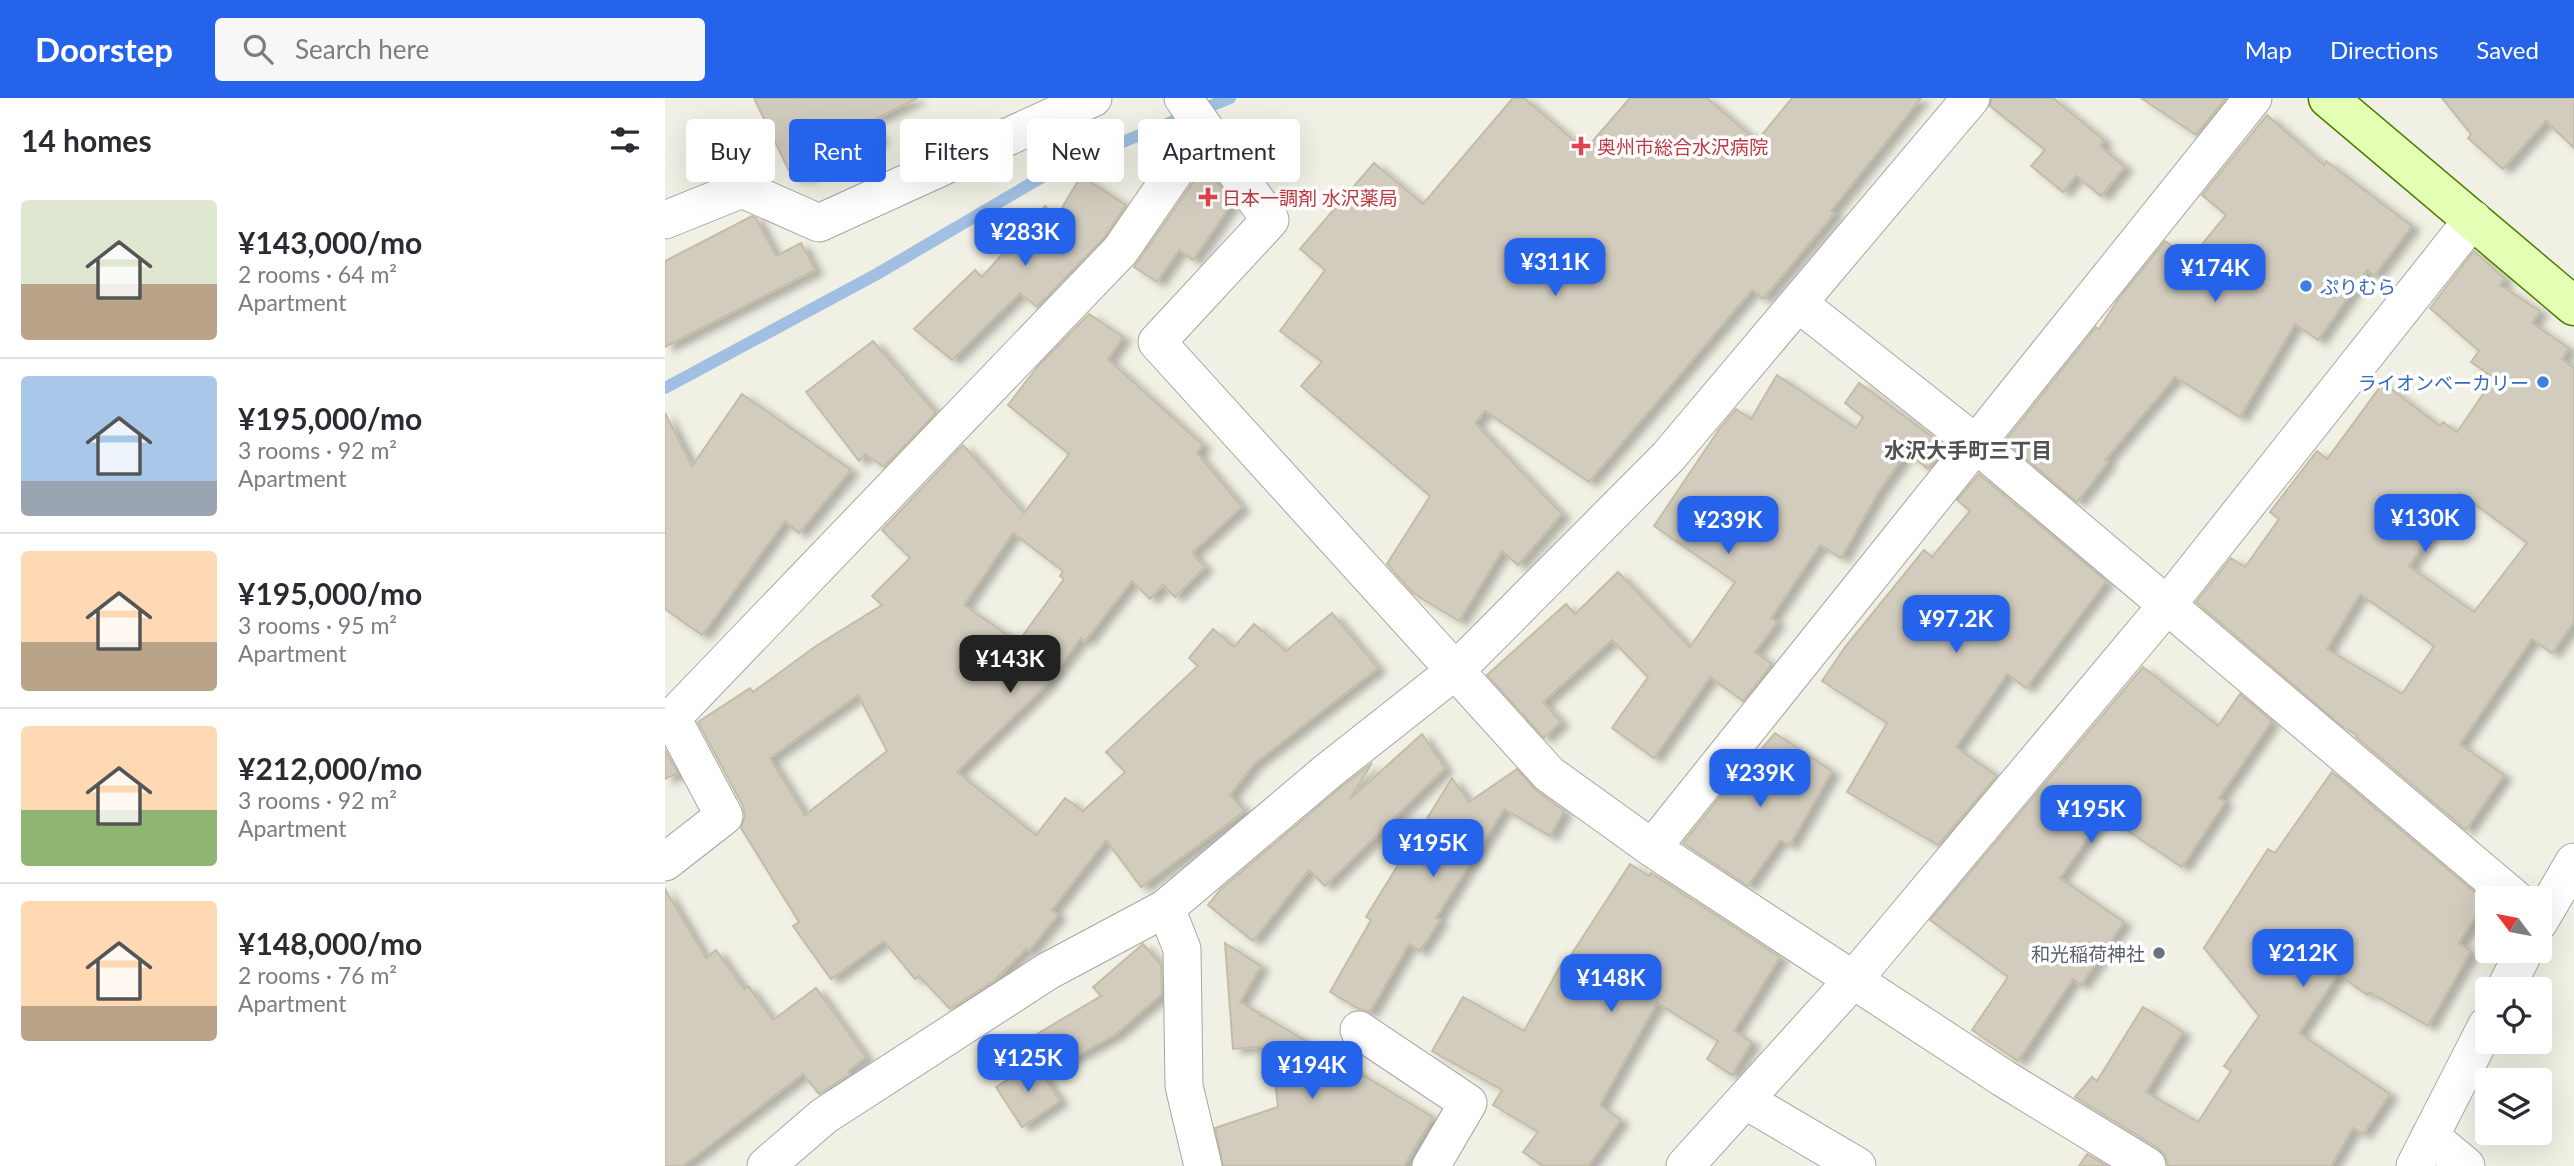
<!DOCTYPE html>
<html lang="en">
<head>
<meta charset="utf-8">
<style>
	:root { --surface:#fff; --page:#f7f7f7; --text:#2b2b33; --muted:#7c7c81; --line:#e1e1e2; --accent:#2563eb }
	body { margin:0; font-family:Lato,"Noto Sans JP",sans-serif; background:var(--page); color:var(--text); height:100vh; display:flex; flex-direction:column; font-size:26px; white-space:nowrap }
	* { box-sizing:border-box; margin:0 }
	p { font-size:23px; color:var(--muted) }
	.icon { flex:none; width:38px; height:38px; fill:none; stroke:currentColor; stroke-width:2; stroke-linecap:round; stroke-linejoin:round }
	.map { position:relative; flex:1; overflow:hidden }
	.panel { display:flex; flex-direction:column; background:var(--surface); width:665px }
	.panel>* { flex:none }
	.top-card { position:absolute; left:21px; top:21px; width:665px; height:63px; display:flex; gap:14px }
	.needle { width:46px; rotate:302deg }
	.fabs { position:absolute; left:1810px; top:788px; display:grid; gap:14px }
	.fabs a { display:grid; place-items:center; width:77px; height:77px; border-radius:7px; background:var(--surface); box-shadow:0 7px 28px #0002; font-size:35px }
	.price { position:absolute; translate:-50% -60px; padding:0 16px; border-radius:14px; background:var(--accent); color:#fff; font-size:23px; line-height:46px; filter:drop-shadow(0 2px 4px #0008) }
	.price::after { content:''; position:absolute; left:50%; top:42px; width:21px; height:16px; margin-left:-10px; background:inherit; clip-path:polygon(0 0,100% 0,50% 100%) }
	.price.on { background:#222; color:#fff }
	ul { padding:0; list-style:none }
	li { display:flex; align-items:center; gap:21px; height:175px; padding:0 21px }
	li+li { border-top:2px solid var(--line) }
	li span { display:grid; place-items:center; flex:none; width:196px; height:140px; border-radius:7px; color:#555 }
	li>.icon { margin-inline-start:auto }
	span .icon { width:84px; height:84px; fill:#fffc; stroke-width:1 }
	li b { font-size:30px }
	h2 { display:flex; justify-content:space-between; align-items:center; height:84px; padding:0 21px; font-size:30px }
	.chip { padding:0 24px; border-radius:7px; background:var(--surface); box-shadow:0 7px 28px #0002; font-size:24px; line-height:63px }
	.chip.on { background:var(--accent); color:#fff }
	header { display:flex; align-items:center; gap:42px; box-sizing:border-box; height:98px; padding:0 35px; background:var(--accent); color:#fff }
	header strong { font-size:33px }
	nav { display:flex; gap:38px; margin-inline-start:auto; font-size:24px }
	.search { width:490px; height:63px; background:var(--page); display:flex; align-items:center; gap:18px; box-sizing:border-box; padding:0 24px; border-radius:7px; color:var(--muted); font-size:26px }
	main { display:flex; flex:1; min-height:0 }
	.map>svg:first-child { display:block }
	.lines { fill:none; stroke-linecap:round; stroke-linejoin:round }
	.stream { stroke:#a0bfe2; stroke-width:12 }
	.building { fill:#d1ccbd; stroke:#c4bca5; stroke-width:2; fill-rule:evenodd; filter:url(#shadow) }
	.street-casing { stroke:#a6a6a6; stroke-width:39 }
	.secondary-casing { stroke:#487c00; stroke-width:41 }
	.street { stroke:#fff; stroke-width:37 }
	.secondary { stroke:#e4ffb4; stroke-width:38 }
	.health-dot { fill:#e0444e; stroke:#fff; stroke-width:2.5 }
	.shop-dot { fill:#3f7fe0; stroke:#fff; stroke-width:2.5 }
	.worship-dot { fill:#6b7280; stroke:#fff; stroke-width:2.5 }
	.labels { text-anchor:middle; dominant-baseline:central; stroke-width:7; stroke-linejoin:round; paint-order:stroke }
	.health-label { font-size:19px; fill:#be3a42; stroke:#fff; text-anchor:start }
	.shop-label { font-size:19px; fill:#366cbe; stroke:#fff; text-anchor:start }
	.worship-label { font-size:19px; fill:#5b616d; stroke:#fff; text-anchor:end }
	.neighbourhood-label { font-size:21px; font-weight:bold; fill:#525252; stroke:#fff }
</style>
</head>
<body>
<header>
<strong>Doorstep</strong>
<div class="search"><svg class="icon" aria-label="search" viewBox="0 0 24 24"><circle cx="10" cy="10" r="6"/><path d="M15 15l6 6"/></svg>Search here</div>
<nav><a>Map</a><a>Directions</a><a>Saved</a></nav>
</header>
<main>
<section class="panel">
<h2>14 homes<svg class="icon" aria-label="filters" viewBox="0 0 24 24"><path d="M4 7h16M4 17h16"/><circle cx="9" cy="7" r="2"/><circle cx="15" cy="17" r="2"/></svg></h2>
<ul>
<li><span style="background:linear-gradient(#dfe7d0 60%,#b9a48a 0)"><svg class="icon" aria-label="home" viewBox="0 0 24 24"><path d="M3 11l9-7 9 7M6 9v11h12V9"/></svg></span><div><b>¥143,000/mo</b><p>2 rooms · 64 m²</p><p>Apartment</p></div></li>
<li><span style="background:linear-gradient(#a9c7e8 75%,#9aa5b1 0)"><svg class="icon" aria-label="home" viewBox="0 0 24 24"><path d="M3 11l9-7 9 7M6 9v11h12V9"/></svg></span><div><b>¥195,000/mo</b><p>3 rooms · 92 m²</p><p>Apartment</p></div></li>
<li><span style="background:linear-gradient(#ffd9b3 65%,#b9a48a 0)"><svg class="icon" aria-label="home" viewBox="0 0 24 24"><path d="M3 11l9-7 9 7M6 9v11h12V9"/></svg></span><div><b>¥195,000/mo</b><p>3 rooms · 95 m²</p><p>Apartment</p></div></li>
<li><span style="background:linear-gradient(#ffd9b3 60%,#8fb573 0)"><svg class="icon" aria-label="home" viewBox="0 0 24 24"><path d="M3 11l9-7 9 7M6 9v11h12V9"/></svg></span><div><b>¥212,000/mo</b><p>3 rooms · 92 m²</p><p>Apartment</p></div></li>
<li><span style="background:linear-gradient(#ffd9b3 75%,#b9a48a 0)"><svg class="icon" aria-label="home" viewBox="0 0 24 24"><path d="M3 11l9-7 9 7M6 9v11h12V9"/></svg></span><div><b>¥148,000/mo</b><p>2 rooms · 76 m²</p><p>Apartment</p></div></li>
</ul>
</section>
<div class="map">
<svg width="1909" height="1068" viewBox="0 0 1909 1068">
	<defs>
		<filter id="shadow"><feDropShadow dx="8" dy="4.5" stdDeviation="3.5" flood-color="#0004"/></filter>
	</defs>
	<rect width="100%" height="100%" fill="#f1f0e4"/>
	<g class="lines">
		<!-- stream -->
		<path class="stream" d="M0,290L212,176L389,72L565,0"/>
	</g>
	<!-- building -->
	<path class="building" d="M89,0H253L206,23L215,42L140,79H127Z
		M848,0H859L920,52L965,0H1042L1092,43L1127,0H1256L1166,113L1169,116L1098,201L1087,192L924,384L820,313L810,325L897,416L853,467L837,453L794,523L748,495L722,466L765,398L636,288L657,264L615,233L660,172L635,151L709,65L758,106Z
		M1326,0H1388L1439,42L1435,48L1460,69L1436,98L1411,78L1398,94L1366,68L1380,52L1325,8Z
		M1476,0H1561L1531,37Z
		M1777,0H1909V50L1881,23L1838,71L1803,40L1806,36Z
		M1602,17L1659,67L1661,63L1747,128L1709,178L1702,172L1653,242L1630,226L1575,319L1510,279L1440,362L1443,364L1412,404L1340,343L1431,229L1434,231L1454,200L1500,143L1526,160L1561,117L1537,97Z
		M540,67L567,105L528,162L514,152L492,184L469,169Z
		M416,78L461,107L439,140L372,209L355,195L287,262L249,231L310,172L317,179L380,108L392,118Z
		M87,118L91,120L111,158L136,145L150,172L0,249V163Z
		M1809,153L1840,181L1835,187L1875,213L1867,225L1904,250L1897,261L1909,270V524L1887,555L1867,541L1795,646L1839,677L1801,732L1691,639L1692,637L1678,629L1531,504L1566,460L1580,469L1614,421L1605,414L1652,353L1662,361L1718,285L1775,328L1778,324L1792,334L1829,280L1806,264L1814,253L1765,210ZM1795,395L1862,445L1809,514L1744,468ZM1695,496L1769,548L1737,596L1662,551Z
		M424,216L458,239L443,261L538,347L532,355L577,409L527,455L540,469L510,499L498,487L485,501L467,483L420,543L416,540L381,587L292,674L371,737L400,700L418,713L460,674L441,654L533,568L524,560L548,531L569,549L589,526L621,553L667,515L713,570L589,666L565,697L580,713L476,789L441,742L387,812L393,817L364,853L361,851L330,882L285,911L254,878L250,881L219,843L166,881L128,828L134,824L76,730L80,718L78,708L33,624L85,590L88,594L151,548L217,507L207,498L245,460L217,432L298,347L359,415L404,356L343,307L374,267ZM348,435L398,473L395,478L399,481L353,544L299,507ZM193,597L222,653L140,717L105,660Z
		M208,243L271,315L219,369L200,356L194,363L141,294Z
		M1112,277L1191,330L1198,319L1180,305L1194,285L1281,349L1263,371L1242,354L1214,393L1176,460L1155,447L1106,520L1112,524L1090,554L1107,566L1078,603L1045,579L989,660L947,630L983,579L947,542L878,604L896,624L879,640L822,577L901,506L910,516L953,474L1025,549L1070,484L989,428L1055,330L1071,311L1086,321Z
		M77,296L186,372L134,435L120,423L37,537L0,511V315L27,368Z
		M1314,376L1441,483L1361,590L1342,576L1291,649L1332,678L1273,747L1182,694L1222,625L1157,583L1180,549L1259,452L1267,459L1305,413L1292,402Z
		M1478,569L1553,628L1575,596L1607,623L1554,700L1560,704L1517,769L1439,717L1395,780L1459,824L1416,887L1408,881L1353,963L1307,932L1343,879L1265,822Z
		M1110,635L1167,673L1125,747L1115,742L1083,788L1018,745L1087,659L1089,660Z
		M757,636L780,670L660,788L644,772L588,843L543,807L555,792L676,689L707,665L685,701Z
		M0,652L13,675L0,681Z
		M852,671L872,693L899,713L885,738L839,711L771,820L775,822L755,853L744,846L705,914L694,911L665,894L706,822L701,819L787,680L804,704Z
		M1667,674L1820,803L1794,845L1806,853L1763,928L1704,894L1702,897L1673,876L1634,935L1725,996L1698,1036L1688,1030L1666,1068H1503L1500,1057L1493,1050L1410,999L1427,979L1432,983L1478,909L1518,934L1481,994L1533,1024L1566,973L1559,968L1594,918L1539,850L1603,751L1610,755Z
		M965,766L984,778L986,775L1115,859L1069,933L1087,944L1067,977L1042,961L1053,943L992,905L935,1007L956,1022L923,1068H878L858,1054L873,1034L828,1007L837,992L767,953L798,899L859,933L896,867L899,868Z
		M0,791L41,860L51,852L79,891L83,888L108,922L151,890L201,959L183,973L185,976L154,996L138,976L18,1068H0Z
		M560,845L596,868L575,904L594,915L595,918H599L768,1019L739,1068H558L550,1030L613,1009L606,948L568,951Z
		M478,846L496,867L497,896L451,936L387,972L367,939L436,898L428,889Z
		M370,964L395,1003L357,1029L331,989Z
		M1422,1056L1442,1068H1414Z"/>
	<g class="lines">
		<defs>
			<path id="street" d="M518,0L605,122L492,244L884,676L987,750L1338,980L1482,1068
				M0,122L77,91L154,125L428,0
				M1133,205L1310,345L1849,800
				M987,750L1588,0
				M0,764L59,718L7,620L455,153L539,31
				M501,810L517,851L519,988L538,1068
				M1874,824L1909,764
				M1840,891L1860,852
				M694,932L803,1005L766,1068
				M1080,1002L1192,1068
				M1765,1038L1801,1068
				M101,1068L159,1018L383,873L501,810L663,673L791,572L1003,359L1306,0
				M1020,1068L1188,882L1502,507L1808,121
				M1750,1068L1822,927"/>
			<path id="secondary" d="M1663,0L1909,208"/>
		</defs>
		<!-- street casing -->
		<use href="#street" class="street-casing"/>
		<!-- secondary casing -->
		<use href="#secondary" class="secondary-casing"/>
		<!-- street -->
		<use href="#street" class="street"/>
		<!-- secondary -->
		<use href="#secondary" class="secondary"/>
	</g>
	<!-- markers -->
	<g class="health-dot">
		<path d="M912.5 37.5h7v7h7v7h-7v7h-7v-7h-7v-7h7z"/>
		<path d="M539.5 88.5h7v7h7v7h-7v7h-7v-7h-7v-7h7z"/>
	</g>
	<g class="shop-dot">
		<circle cx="1641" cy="188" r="7"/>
		<circle cx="1878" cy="284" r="7"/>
	</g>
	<circle class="worship-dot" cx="1494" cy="855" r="7"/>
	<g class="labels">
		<!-- health labels -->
		<g class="health-label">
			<text x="932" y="48">奥州市総合水沢病院</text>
			<text x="557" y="99">日本一調剤 水沢薬局</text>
		</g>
		<!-- shop labels -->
		<g class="shop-label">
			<text x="1655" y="188">ぷりむら</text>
			<text x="1864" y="284" text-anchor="end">ライオンベーカリー</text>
		</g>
		<!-- worship labels -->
		<g class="worship-label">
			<text x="1480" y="855">和光稲荷神社</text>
		</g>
		<!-- neighbourhood labels -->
		<g class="neighbourhood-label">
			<text x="1303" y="351">水沢大手町三丁目</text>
		</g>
	</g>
</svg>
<div class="fabs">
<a><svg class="needle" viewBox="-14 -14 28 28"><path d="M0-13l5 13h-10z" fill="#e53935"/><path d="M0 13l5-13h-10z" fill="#7c7c81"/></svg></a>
<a><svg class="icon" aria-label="locate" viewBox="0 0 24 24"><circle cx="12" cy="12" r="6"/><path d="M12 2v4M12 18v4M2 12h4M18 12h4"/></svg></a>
<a><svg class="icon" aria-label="layers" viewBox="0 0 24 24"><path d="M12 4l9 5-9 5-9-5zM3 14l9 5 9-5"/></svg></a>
</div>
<b class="price" style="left:360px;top:170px">¥283K</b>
<b class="price" style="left:890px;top:200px">¥311K</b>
<b class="price" style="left:1550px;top:206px">¥174K</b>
<b class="price" style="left:1760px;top:456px">¥130K</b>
<b class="price" style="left:1063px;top:458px">¥239K</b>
<b class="price" style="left:1291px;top:557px">¥97.2K</b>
<b class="price on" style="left:345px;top:597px">¥143K</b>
<b class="price" style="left:1095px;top:711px">¥239K</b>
<b class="price" style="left:1426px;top:747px">¥195K</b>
<b class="price" style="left:768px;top:781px">¥195K</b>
<b class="price" style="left:1638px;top:891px">¥212K</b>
<b class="price" style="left:946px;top:916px">¥148K</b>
<b class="price" style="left:363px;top:996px">¥125K</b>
<b class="price" style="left:647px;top:1003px">¥194K</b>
<div class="top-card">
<a class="chip">Buy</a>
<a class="chip on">Rent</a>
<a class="chip">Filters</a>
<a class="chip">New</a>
<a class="chip">Apartment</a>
</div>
</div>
</main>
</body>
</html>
